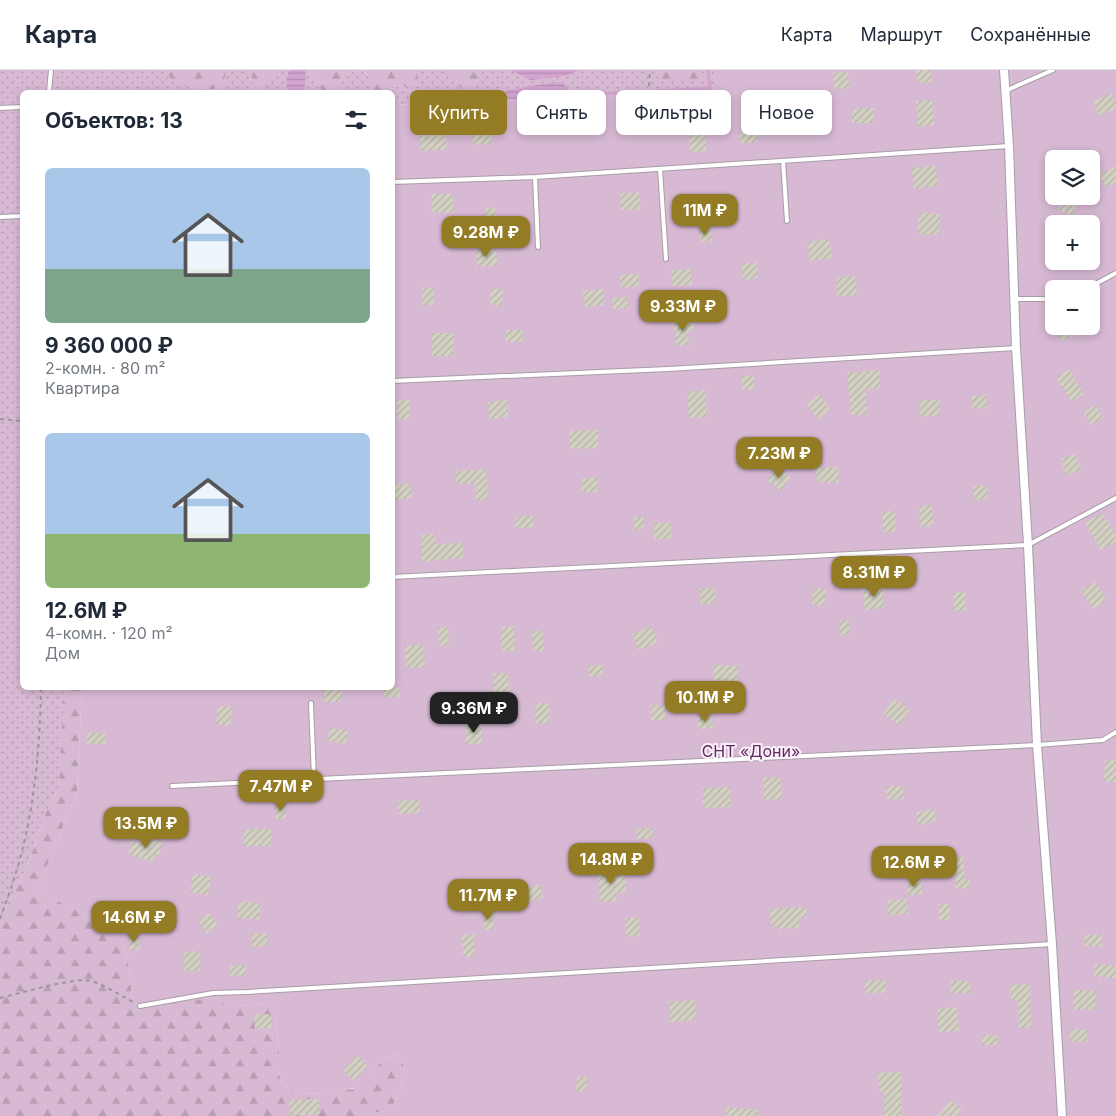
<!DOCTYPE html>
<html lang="ru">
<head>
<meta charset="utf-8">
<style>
	:root { --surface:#fff; --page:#f2f2f3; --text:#1f2937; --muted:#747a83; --line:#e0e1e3; --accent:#947c24 }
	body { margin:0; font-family:Inter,sans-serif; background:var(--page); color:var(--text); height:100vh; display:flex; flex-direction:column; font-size:19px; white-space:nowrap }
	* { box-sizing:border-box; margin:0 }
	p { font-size:16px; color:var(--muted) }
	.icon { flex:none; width:28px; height:28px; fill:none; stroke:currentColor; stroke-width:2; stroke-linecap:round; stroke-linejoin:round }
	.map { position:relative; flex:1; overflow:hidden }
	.side { position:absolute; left:20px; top:20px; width:375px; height:600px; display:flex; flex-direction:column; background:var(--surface); border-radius:8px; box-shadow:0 2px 8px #0003 }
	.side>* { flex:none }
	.hud { position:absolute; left:410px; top:20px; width:475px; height:45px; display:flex; gap:10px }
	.buttons { position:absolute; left:1045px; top:80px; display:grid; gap:10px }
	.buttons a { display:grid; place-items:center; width:55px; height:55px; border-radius:8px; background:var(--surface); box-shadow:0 2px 8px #0003; font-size:25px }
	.price { position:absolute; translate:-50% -42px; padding:0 11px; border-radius:10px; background:var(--accent); color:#fff; font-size:16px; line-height:32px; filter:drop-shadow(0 1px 2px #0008) }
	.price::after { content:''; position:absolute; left:50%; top:30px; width:15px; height:11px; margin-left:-8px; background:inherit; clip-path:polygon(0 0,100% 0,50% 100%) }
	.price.selected { background:#222; color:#fff }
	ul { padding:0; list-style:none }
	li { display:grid; align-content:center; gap:10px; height:265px; padding:0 25px }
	li span { display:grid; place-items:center; height:155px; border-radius:8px; color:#555 }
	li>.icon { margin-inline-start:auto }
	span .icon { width:90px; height:90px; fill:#fffc; stroke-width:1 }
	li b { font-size:21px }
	h2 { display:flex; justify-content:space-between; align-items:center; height:60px; padding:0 25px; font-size:21px }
	.pill { padding:0 18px; border-radius:8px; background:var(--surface); box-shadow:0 2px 8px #0003; font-size:18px; line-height:45px }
	.pill.selected { background:var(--accent); color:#fff }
	header { display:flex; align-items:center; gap:30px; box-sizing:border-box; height:70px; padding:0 25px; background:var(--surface); border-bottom:1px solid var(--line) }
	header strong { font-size:24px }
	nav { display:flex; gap:28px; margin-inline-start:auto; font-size:18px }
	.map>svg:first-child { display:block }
	.grass { fill:url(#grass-dots) }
	.forest { fill:url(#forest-firs) }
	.garden { fill:#d7b9d4; fill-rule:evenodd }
	.water { fill:url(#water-rules) }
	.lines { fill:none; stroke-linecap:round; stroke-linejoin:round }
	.stream { stroke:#d4a4d1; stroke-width:3 }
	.building { fill:url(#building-hatch) }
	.lane-casing { stroke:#a79da6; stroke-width:6 }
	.street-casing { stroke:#a79da6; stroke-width:10 }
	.path { stroke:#9e969e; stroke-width:2; stroke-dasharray:4 4; stroke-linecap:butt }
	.lane { stroke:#fff; stroke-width:4 }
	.street { stroke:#fff; stroke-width:8 }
	.labels { text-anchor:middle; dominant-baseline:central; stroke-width:4; stroke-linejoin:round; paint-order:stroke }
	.park-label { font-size:16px; fill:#61295f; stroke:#fcf1fb }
</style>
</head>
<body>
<header>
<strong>Карта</strong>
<nav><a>Карта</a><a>Маршрут</a><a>Сохранённые</a></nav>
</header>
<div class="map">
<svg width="1116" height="1046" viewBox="0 0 1116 1046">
	<defs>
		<pattern id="grass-dots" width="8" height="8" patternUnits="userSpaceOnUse" patternTransform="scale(1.25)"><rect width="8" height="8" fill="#d7b9d4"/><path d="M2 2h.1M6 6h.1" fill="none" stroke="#b89eb5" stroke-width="1.8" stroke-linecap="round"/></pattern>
		<pattern id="forest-firs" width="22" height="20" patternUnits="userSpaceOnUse" patternTransform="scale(1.25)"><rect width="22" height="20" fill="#d7b9d4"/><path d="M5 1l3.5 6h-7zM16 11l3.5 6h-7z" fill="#b89eb5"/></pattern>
		<pattern id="water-rules" width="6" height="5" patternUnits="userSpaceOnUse" patternTransform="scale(1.25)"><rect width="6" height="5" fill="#d4a4d1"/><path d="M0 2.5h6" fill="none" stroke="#b58cb2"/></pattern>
		<pattern id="building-hatch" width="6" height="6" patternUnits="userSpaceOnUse" patternTransform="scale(1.25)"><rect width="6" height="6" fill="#d4d1c4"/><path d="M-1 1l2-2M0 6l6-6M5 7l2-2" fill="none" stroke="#b5b2a7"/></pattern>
	</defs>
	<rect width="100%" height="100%" fill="#efe4ee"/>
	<!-- grass -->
	<path class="grass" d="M0,0H162C166,3 170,8 175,11C184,17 212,22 222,17L227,0H251L252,12L274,5L275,0H309L323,22H22V618H65L59,718L46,742L27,797L0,849Z
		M361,0L370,7L395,16L406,17L416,12L418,0H450V1L473,15L482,0H715L717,22L393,35L392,22H336L344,4Z"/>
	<!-- forest -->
	<path class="forest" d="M162,0H227L222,17C212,22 184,17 174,11C170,8 166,3 162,0Z
		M251,0H275C274,11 268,16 259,21L252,12Z
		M309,0H361L344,4L336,22H323Z
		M362,0H418L417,12L406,17L395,16L384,20L373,19L370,7Z
		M450,0H482L473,15L463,20L455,12Z
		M658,0H702V10L658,11Z
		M64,618H82L77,723L67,747L37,821L115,858L128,888L132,926L134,934L216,928L226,934L250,936L262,934L274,937L279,978V1001L281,1013L291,1020L302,1024L325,1023L340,1020L353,1019L373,1008L376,997L386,987L399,985L404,996L401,1020L395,1032L387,1041L364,1044L359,1046H0V849L27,797L46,742L59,718Z"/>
	<!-- garden -->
	<path class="garden" d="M715,0H1116V1046H359L364,1044L387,1041L395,1032L401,1020L404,996L399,985L386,987L376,997L373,1008L365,1016L325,1023L302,1024L291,1020L281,1013L279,1001V978L274,937L262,934L250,936L226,934L216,928L134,934L132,926L128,888L115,858L37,821L67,747L77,723L82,618H392L393,35L716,22ZM1054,89H1091V126H1054ZM1054,154H1091V191H1054ZM1054,219H1091V256H1054Z"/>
	<!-- water -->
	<path class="water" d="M290,0H305L306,5L304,22H289C286,15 285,7 290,0Z
		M511,0H581L564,6L530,10Z
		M558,12L565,15L567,19L565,26L506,29L504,27L505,23L508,20Z"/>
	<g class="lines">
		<!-- stream -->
		<path class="stream" d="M656,21L710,18L708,0
			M561,25L641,22"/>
	</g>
	<!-- building -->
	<path class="building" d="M916,0H931L932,12L917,13Z
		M833,2H848L849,18L834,19Z
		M1110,23L1116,33V38L1100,46L1093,32Z
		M932,30L934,55L918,57L916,31Z
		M704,36L706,81L690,82L687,37Z
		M874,38V53H852V39Z
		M824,45L825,60L809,61L808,46Z
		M492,61V74L473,75L472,62Z
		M757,62L758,72L740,73L739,63Z
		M445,64L447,79L421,81L420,66Z
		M935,96L938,116L914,119L912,98Z
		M1116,96V112L1106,117L1099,105Z
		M639,122L641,139L621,140L620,124Z
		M432,124H453V143L431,142Z
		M1062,129L1077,134L1073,145L1058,140Z
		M495,137L497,159H486L485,138Z
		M919,143L940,144L939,165L918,164Z
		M711,160L712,171L699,172V161Z
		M829,169L832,188L810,191L807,172Z
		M496,179L497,195L477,197L476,181Z
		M756,192L758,208L743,210L741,194Z
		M691,199L692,215L673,216L671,200Z
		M638,204L639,216L621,218L620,205Z
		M855,206L857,225L837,226L836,207Z
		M423,217L434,218L433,235H422Z
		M491,219H503L502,236L490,235Z
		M603,219L604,235L585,237L583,221Z
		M627,227L628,238L613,239L612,228Z
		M693,250L694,260L688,261L689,275L676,276L674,252Z
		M1055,256H1075L1078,264L1062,271Z
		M506,260H523V271L506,272Z
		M432,263H453V286H432Z
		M1069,299L1084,324L1072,332L1056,307Z
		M879,300L880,318L865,319L867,344L851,345L847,303Z
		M753,305L755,319L743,320L741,306Z
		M705,320L707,347L689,348L687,322Z
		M819,324L830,339L818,349L806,334Z
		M986,325L987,338L972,339V326Z
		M397,330H410L409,349H397Z
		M507,330L508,347L489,349L488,332Z
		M920,330H940L939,345L920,347Z
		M1096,335L1103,348L1091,355L1083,342Z
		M598,360V378L570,379L569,361Z
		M1075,384L1081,400L1066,405L1061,389Z
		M776,397L791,407L781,421L767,410Z
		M838,397L839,412L820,413V411H817L816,398Z
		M486,399L488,430L476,431L475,413L456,414V401Z
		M582,408H597V422H582Z
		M411,414L412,428L392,430V416Z
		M987,415L988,429L974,430L973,416Z
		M932,435L933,456L921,457L919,436Z
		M895,441L896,461L883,462L882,442Z
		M1102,443L1116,466V471L1101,480L1085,453Z
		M533,446V457L515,458V447Z
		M634,447H644V459L634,460Z
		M654,453H671V469H654Z
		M435,464V474L463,473V488L436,490V491L422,492L421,465Z
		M1095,512L1107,530L1093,539L1081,520Z
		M882,517L885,537L865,540L862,520Z
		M715,518L716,533L700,534V519Z
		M813,518L826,519L824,536L812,535Z
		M965,522L966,540L954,541L953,523Z
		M840,550H849V565H840Z
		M651,556L658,572L639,580L632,564Z
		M448,557L449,575L439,576L438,558Z
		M501,557H514L515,581H501Z
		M532,561H543L544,581H533Z
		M424,575L425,597L406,598L405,576Z
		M603,595V605L589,606L588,596Z
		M714,595L738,596L737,611L713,610Z
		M508,603L509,621L494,622L493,604Z
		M324,618H342L341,632L324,631Z
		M384,618H400V627H384Z
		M894,629L910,640L899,655L883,644Z
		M536,633L550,634L548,654L535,653Z
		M651,635H665V650H651Z
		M218,636L232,637L230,656L216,654Z
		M712,647L713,658L698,659L697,648Z
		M466,654H482V674H466Z
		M330,658L348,661L346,674L328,671Z
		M87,663H105V674H87Z
		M1105,690H1116V712L1104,711Z
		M780,707L782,729L764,730L763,708Z
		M886,716H903L904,729H887Z
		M730,717L731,737L703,738V718Z
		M419,730L420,743L399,744L398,731Z
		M285,734L286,749H276V735Z
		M934,739L936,751L918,755L916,742Z
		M652,758L653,768L637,769L636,759Z
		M244,759H271V776H244Z
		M141,767L163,773L159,785L155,784L153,792L128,784L132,771L139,773Z
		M955,787H963L965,810L969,809L970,818L956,819Z
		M625,800L626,822L616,823L617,831L600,832L598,802Z
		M193,804L211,807L208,825L190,822Z
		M921,811L922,824L908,825L907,812Z
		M539,814L544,827L525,833L521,820Z
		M907,829L908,844L888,845L887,830Z
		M239,831L261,834L259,850L237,847Z
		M939,834H950L949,850H939Z
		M806,837V848H798L799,858L777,859V856L771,857L770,839Z
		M493,842V860H484L483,843Z
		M209,843L218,854L207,863L198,851Z
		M639,847L640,866L626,867L625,848Z
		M267,863V876L252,877V864Z
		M474,864L475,886L463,887L462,865Z
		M1085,864L1102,865V877L1084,876Z
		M138,865L140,879L131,881L128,867Z
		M200,881V901H184V882Z
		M1095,894L1116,896V908L1094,906Z
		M246,895V905L230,906V896Z
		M865,910H885V923H865Z
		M951,911H970L971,923H951Z
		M1030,914L1031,958H1019L1018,930H1011L1010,915Z
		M1074,920L1096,921L1095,940L1073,939Z
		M695,930L696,950L670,952L669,932Z
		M957,937L959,961L939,962L937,939Z
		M271,944L272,958L255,959L254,945Z
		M1070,959L1087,960V972L1069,971Z
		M982,965H997V975H982Z
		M357,985L368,996L354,1011L343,1000Z
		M901,1002L902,1020H901V1046H884V1021L879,1022L878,1003Z
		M577,1007H587L586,1021H576Z
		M318,1029L319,1044L290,1046L289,1030Z
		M950,1030L962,1039L957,1046H938Z
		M726,1037L758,1040L757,1046H725Z"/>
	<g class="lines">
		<defs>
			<path id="lane" d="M1005,21L1053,0
				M49,22L51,0
				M0,38L22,37
				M783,91L787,151
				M660,99L666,189
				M535,107L538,177
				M392,112L535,107L1009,76
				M0,147L22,146
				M1086,219L1116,203
				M1014,229H1054
				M392,311L668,299L1016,278
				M392,507L1028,475L1116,428
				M311,633L314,709
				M172,716L1037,675L1103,670L1116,662
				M140,936L213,923L247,922L1052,874"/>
			<path id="street" d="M1004,0L1009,76L1016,278L1028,475L1037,675L1052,874L1062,1046"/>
		</defs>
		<!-- lane casing -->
		<use href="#lane" class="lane-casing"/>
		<!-- street casing -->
		<use href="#street" class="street-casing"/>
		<!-- path -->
		<path class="path" d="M648,32L650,0
			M0,349L22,351
			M0,849C9,824 18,799 24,773C36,722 40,669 41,618
			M0,928L51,915L80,910L92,911L104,916L135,933"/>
		<!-- lane -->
		<use href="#lane" class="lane"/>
		<!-- street -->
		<use href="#street" class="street"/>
	</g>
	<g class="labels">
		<!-- park labels -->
		<g class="park-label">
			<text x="751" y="681">СНТ «Дони»</text>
		</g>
	</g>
</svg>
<div class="buttons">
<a><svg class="icon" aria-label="layers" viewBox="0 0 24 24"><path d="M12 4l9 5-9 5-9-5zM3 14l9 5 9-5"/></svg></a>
<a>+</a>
<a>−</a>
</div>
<b class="price" style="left:705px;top:166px">11M ₽</b>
<b class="price" style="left:486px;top:188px">9.28M ₽</b>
<b class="price" style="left:683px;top:262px">9.33M ₽</b>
<b class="price" style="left:779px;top:409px">7.23M ₽</b>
<b class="price" style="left:874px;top:528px">8.31M ₽</b>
<b class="price" style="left:705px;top:653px">10.1M ₽</b>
<b class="price selected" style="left:474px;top:664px">9.36M ₽</b>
<b class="price" style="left:281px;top:742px">7.47M ₽</b>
<b class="price" style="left:146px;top:779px">13.5M ₽</b>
<b class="price" style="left:611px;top:815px">14.8M ₽</b>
<b class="price" style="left:914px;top:818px">12.6M ₽</b>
<b class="price" style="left:488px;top:851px">11.7M ₽</b>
<b class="price" style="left:134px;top:873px">14.6M ₽</b>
<div class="hud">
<a class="pill selected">Купить</a>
<a class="pill">Снять</a>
<a class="pill">Фильтры</a>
<a class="pill">Новое</a>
</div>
<section class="side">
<h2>Объектов: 13<svg class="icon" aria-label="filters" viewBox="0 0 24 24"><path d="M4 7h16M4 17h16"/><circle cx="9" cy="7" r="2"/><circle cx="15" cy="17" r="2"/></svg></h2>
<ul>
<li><span style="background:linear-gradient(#a9c7e8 65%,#7fa58c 0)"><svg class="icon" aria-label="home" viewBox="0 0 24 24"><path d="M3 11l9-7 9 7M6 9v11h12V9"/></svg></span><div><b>9 360 000 ₽</b><p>2-комн. · 80 m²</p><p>Квартира</p></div></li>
<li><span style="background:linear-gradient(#a9c7e8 65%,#8fb573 0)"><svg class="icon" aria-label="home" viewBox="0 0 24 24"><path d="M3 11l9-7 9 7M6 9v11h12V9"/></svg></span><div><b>12.6M ₽</b><p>4-комн. · 120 m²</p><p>Дом</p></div></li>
</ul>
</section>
</div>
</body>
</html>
